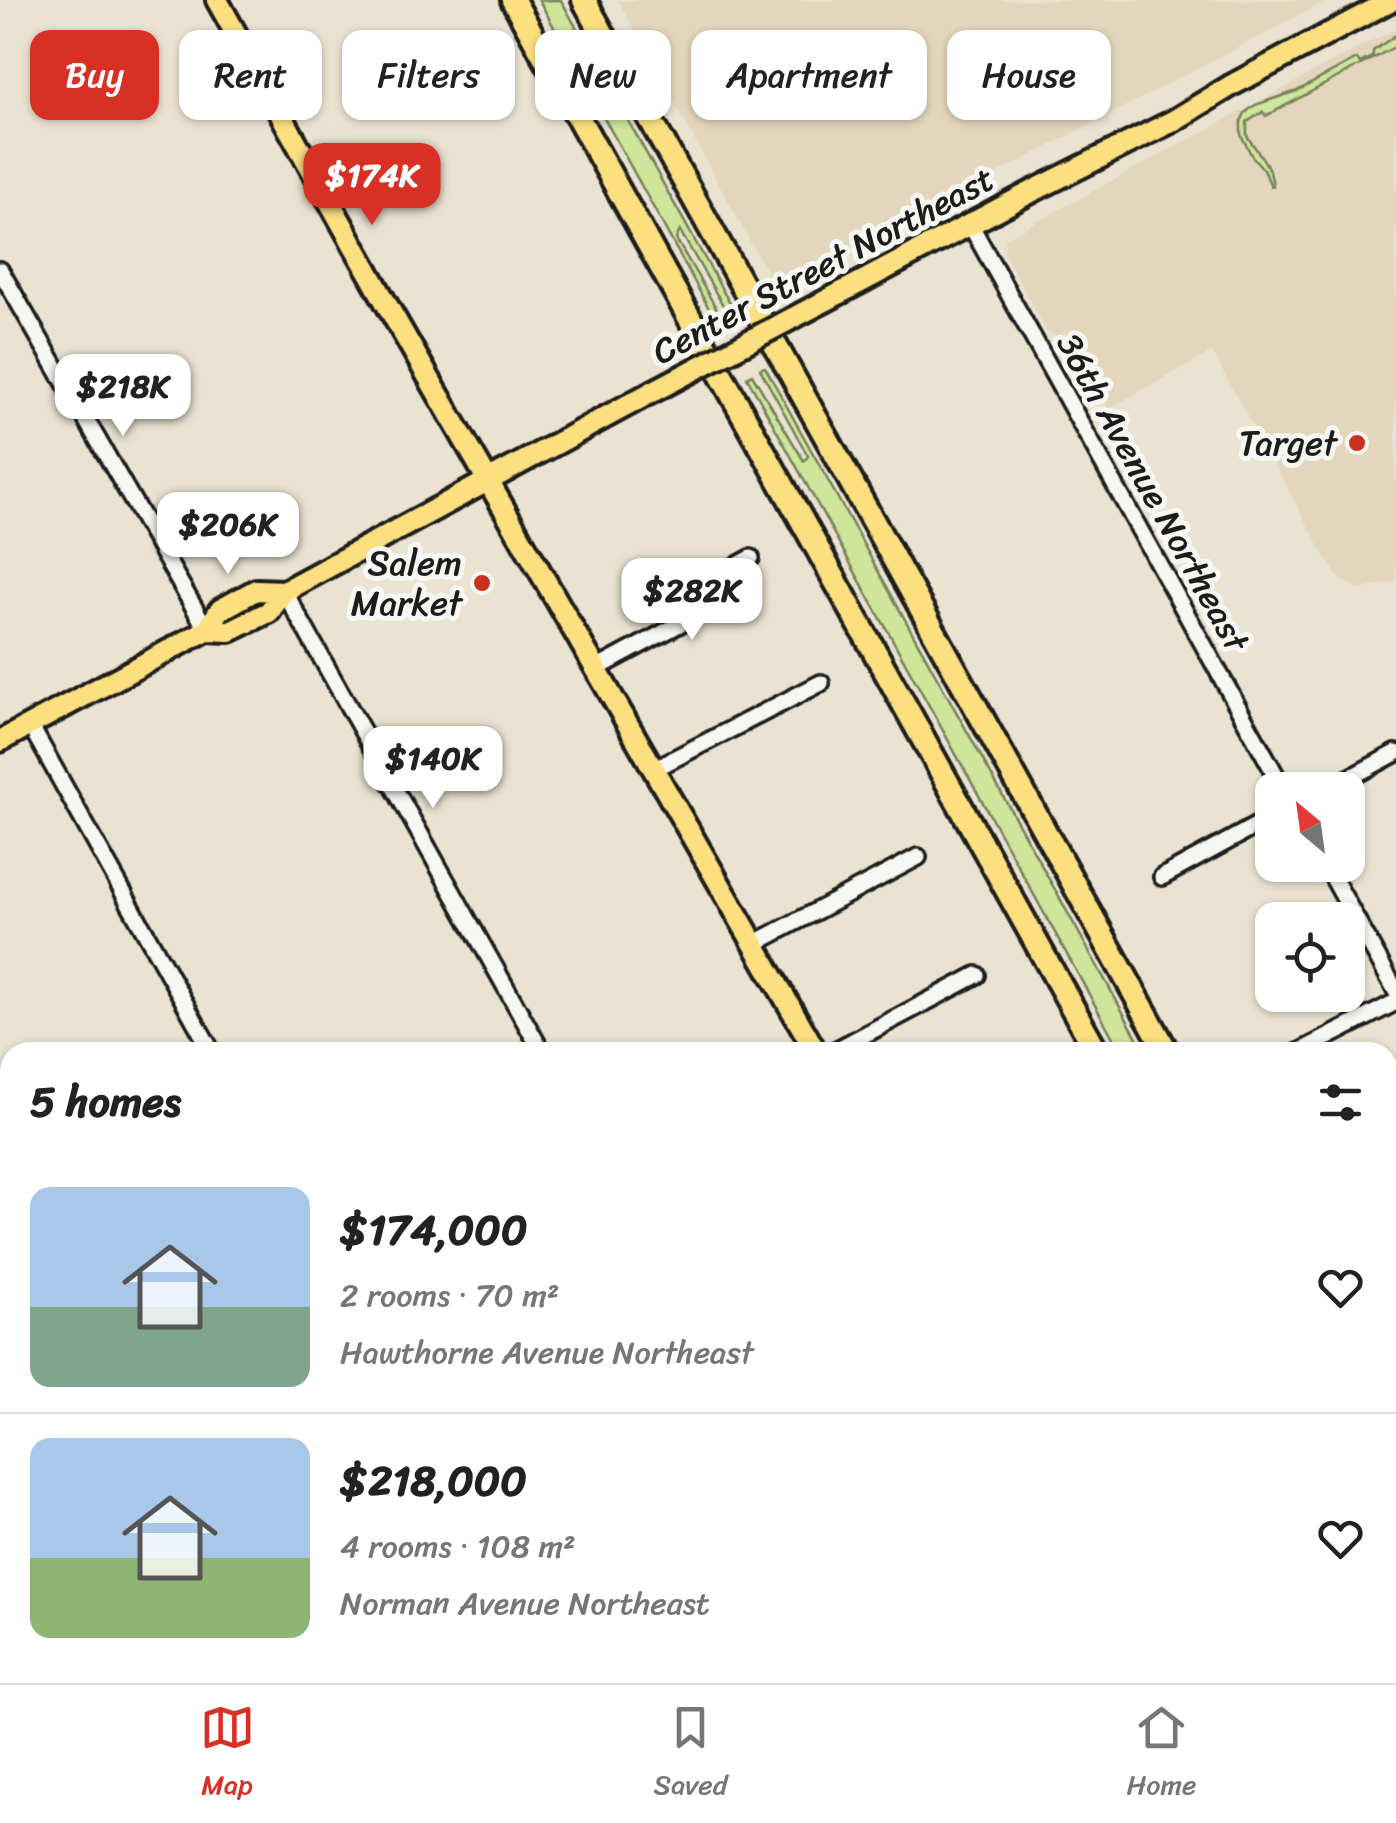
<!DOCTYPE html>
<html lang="en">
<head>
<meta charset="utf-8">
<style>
	:root { --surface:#fff; --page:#f2f2f2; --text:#222; --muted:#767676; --line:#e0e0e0; --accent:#d93025 }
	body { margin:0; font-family:Sriracha,sans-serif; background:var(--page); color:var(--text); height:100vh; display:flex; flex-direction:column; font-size:38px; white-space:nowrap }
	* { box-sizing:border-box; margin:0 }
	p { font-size:32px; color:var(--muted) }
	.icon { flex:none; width:55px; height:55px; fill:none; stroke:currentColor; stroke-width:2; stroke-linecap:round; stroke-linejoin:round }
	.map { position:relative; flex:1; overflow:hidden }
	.sheet { position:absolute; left:0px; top:1042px; width:1398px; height:642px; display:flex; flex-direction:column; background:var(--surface); border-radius:30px 30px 0 0; box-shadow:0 2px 8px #0004 }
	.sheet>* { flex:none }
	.banner { position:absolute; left:30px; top:30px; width:1338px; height:90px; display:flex; gap:20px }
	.needle { width:65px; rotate:331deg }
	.controls { position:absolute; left:1255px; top:772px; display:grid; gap:20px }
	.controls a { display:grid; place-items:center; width:110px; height:110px; border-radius:20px; background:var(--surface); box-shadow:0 2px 8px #0004; font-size:50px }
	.price { position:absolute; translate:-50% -85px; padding:0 22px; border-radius:20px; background:#fff; color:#222; font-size:32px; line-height:65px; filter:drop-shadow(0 2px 5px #0008) }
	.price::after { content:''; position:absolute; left:50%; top:60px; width:30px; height:22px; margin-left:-15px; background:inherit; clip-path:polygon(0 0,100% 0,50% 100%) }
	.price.current { background:var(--accent); color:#fff }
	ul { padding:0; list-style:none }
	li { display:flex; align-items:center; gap:30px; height:250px; padding:0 30px }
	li+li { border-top:2px solid var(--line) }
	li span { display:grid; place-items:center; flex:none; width:280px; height:200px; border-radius:20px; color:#555 }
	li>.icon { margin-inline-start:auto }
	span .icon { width:120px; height:120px; fill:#fffc; stroke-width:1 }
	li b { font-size:42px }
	h2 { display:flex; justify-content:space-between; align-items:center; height:120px; padding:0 30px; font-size:42px }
	.pill { padding:0 35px; border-radius:20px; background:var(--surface); box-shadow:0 2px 8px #0004; font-size:35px; line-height:90px }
	.pill.current { background:var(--accent); color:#fff }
	.tabs { display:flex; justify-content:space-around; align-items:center; height:140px; border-top:2px solid var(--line); background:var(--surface); font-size:28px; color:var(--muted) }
	.tabs a { display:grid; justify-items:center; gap:5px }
	.tabs .current { color:var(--accent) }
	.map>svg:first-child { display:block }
	.built { fill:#e3d6bc }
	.green { fill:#cfe59a; stroke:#76805b; stroke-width:2.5 }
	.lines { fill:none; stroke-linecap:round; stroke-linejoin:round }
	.minor-casing { stroke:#1c1c1c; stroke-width:22 }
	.major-casing { stroke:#1c1c1c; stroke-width:28 }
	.highway-casing { stroke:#1c1c1c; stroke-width:30 }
	.minor { stroke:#f6f6f2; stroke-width:15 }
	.major { stroke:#fce080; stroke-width:20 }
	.highway { stroke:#fce080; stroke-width:22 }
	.major-bridge-casing { stroke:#1c1c1c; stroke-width:28; stroke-linecap:butt }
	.major-bridge { stroke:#fce080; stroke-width:20 }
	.poi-dot { fill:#c8321e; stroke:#f6f6f2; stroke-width:4 }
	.labels { text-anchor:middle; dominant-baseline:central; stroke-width:10; stroke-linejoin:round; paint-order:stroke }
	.street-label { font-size:35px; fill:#1c1c1c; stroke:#f6f6f2 }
	.poi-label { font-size:35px; fill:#1c1c1c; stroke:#f6f6f2; text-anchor:end }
</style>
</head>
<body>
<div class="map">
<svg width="1396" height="1683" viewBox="0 0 1396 1683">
	<rect width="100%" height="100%" fill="#ebe3d2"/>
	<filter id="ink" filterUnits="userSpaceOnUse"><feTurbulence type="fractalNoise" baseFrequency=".01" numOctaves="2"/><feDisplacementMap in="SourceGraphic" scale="20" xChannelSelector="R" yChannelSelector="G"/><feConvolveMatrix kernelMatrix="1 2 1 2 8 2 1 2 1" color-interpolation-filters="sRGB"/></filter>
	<g filter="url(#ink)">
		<!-- built -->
		<path class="built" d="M618,0H1329L776,289Z
			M1396,28V581L1359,590L1338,577L1324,555L1212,352L1108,409L1066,332L1057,336L1047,332L1007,259L1004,246L1006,238Z"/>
		<!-- green -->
		<path class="green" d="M539,0H561L734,311L728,314L680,231L676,239L722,318L716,321Z
			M1396,35V46L1266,116L1263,112L1247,122V136C1258,153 1271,165 1273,186H1271L1264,170L1252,156L1241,135V122L1245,113L1255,105L1297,91L1357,59L1360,63L1373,56V51Z
			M765,367L1145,1052H1121L747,377L752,374L804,461L808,456L760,369Z"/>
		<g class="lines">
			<defs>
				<path id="minor" d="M970,224L1284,790
					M0,270L207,630
					M284,591L542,1052
					M596,669L687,620L720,575L751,558
					M30,725L212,1052
					M654,769L821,683
					M1327,790L1396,753
					M1326,865L1396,991
					M1162,877L1272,817
					M754,944L918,857
					M832,1052L977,975
					M1299,1052L1396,1002
					M1388,1272L1396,1268
					M560,1675L564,1683
					M896,1675L901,1683"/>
				<path id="major" d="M217,0L391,312L816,1052
					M827,300L1035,190L1173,121L1232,85L1392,0
					M207,630L230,631L269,612L284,591L652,392
					M0,741L207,630L220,610L256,590L284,591
					M1169,1675L1174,1683"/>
				<path id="highway" d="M513,0L1097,1052
					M584,0L1167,1052
					M1388,1449L1396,1465
					M1388,1577L1396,1592"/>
			</defs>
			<!-- minor casing -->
			<use href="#minor" class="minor-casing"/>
			<!-- major casing -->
			<use href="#major" class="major-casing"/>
			<!-- highway casing -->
			<use href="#highway" class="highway-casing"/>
			<!-- minor -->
			<use href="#minor" class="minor"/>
			<!-- major -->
			<use href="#major" class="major"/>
			<!-- highway -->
			<use href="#highway" class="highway"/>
			<defs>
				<path id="major-bridge" d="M652,392L827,300"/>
			</defs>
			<!-- major-bridge casing -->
			<use href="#major-bridge" class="major-bridge-casing"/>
			<!-- major-bridge -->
			<use href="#major-bridge" class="major-bridge"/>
		</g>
	</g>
	<!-- markers -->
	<g class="poi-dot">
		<circle cx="1357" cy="443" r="10"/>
		<circle cx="482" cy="583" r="10"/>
	</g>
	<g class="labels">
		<!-- street labels -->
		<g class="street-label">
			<text transform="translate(823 265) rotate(-28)">Center Street Northeast</text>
			<text transform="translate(1153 492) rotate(61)">36th Avenue Northeast</text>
		</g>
		<!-- poi labels -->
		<g class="poi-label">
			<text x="1337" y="443">Target</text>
			<text x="462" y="563">Salem<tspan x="462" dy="40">Market</tspan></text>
		</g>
	</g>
</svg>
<div class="controls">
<a><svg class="needle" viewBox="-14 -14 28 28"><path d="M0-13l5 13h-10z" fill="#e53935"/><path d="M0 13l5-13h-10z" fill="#767676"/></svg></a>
<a><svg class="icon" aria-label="locate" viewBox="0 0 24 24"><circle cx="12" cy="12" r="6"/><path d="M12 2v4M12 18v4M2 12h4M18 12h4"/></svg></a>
</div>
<b class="price current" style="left:372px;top:228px">$174K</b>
<b class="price" style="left:123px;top:439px">$218K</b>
<b class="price" style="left:228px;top:577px">$206K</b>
<b class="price" style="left:692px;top:643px">$282K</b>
<b class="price" style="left:433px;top:811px">$140K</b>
<div class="banner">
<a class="pill current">Buy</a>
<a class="pill">Rent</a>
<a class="pill">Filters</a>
<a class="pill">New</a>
<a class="pill">Apartment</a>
<a class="pill">House</a>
</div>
<section class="sheet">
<h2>5 homes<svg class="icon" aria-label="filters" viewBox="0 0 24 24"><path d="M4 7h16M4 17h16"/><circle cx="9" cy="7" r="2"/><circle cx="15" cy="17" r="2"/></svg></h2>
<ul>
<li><span style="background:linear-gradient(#a9c7e8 60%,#7fa58c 0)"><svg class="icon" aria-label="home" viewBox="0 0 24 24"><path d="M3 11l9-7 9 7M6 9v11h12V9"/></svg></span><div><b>$174,000</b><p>2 rooms · 70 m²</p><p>Hawthorne Avenue Northeast</p></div><svg class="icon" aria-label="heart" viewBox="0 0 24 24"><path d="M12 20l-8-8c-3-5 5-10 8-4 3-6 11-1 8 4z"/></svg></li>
<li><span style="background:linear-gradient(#a9c7e8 60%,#8fb573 0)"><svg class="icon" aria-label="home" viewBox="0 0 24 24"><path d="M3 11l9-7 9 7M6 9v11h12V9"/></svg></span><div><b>$218,000</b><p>4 rooms · 108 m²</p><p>Norman Avenue Northeast</p></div><svg class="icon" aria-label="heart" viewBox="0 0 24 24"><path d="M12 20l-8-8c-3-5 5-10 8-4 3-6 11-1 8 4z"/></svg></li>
</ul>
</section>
</div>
<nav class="tabs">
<a class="current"><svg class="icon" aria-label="map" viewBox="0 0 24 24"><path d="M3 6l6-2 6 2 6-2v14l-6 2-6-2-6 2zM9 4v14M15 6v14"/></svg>Map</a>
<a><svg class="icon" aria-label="saved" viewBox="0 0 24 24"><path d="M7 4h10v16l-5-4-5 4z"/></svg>Saved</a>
<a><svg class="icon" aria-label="home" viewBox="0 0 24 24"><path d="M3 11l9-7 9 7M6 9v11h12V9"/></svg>Home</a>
</nav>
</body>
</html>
